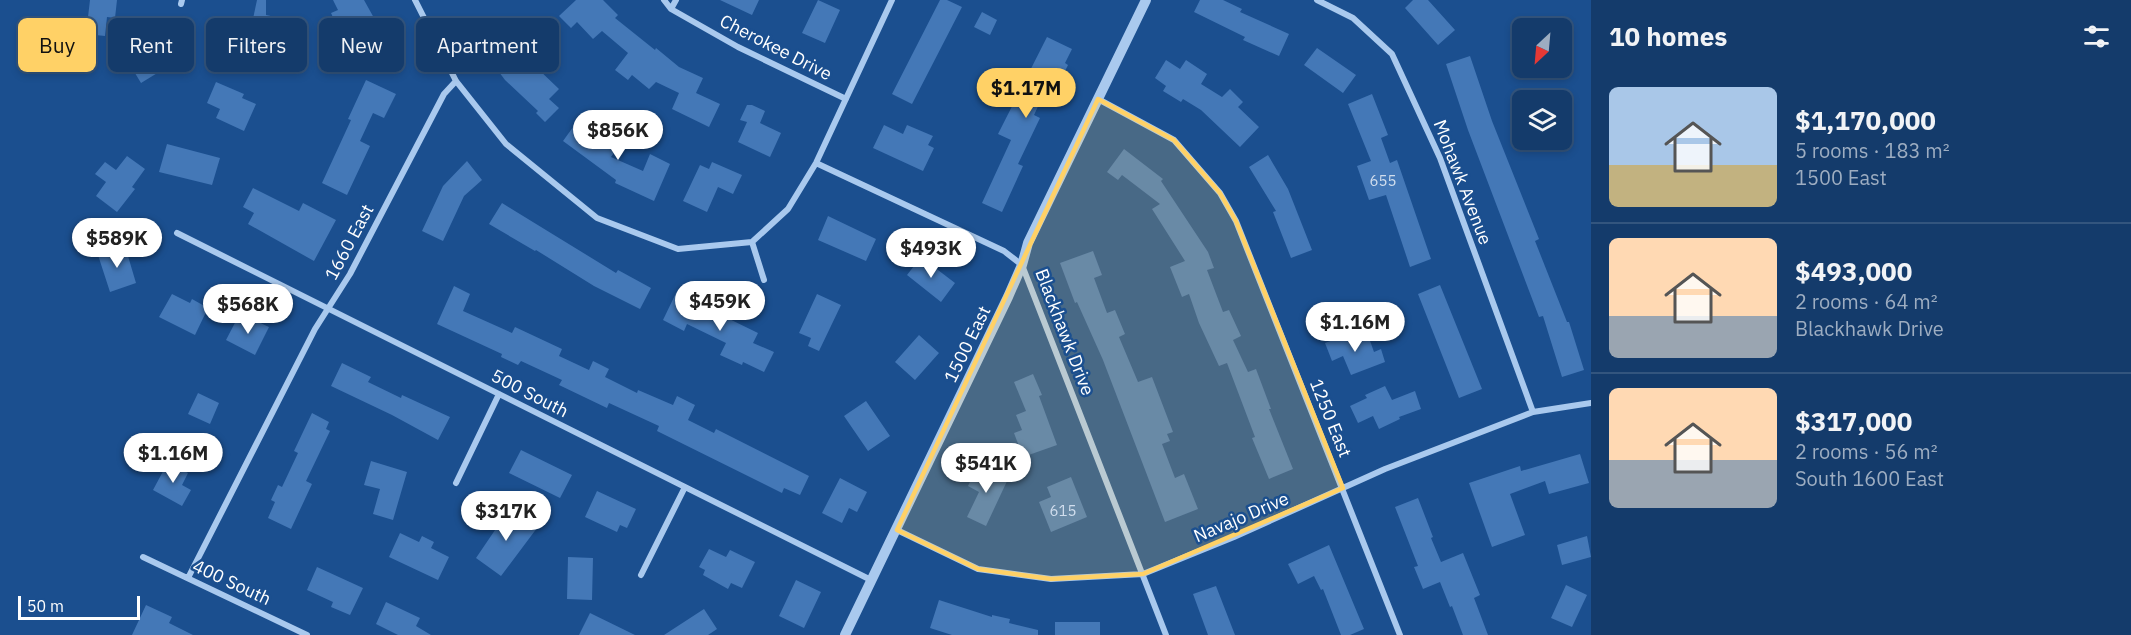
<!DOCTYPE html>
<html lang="en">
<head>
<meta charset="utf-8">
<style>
	:root { --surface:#143b6b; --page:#214673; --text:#f1f3f6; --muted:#9dadc1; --line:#33557e; --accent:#ffd166 }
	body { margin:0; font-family:"IBM Plex Sans",sans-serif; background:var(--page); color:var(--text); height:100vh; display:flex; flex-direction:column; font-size:22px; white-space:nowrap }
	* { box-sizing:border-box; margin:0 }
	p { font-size:20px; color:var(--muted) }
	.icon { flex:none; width:33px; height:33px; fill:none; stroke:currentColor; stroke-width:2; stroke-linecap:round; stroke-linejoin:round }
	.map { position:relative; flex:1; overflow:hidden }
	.panel { display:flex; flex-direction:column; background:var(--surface); width:540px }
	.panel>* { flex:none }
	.hud { position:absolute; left:18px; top:18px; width:570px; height:54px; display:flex; gap:12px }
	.needle { width:39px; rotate:206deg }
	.controls { position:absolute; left:1512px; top:18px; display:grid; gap:12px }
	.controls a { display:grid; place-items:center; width:60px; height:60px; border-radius:9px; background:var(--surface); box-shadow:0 3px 9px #0003,0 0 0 2px var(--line); font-size:30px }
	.scale { position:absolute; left:18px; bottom:15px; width:122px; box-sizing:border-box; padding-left:6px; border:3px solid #fff; border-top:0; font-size:16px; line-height:21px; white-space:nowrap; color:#fff; -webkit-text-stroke:4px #1b4f8f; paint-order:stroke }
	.price { position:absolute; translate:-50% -51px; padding:0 14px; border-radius:21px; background:#fff; color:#222; font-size:20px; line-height:39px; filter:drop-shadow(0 2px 3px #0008) }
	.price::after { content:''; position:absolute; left:50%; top:36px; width:18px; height:14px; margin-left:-9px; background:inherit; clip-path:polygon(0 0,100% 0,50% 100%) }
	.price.selected { background:var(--accent); color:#111 }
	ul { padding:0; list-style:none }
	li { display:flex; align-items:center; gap:18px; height:150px; padding:0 18px }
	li+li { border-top:2px solid var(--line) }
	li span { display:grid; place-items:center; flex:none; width:168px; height:120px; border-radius:9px; color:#555 }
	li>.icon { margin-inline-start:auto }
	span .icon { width:72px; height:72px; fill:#fffc; stroke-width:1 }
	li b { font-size:26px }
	h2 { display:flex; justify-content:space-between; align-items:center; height:72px; padding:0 18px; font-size:26px }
	.tag { padding:0 21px; border-radius:9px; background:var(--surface); box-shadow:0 3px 9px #0003,0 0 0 2px var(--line); font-size:21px; line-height:54px }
	.tag.selected { background:var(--accent); color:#111 }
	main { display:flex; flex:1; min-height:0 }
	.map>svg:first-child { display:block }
	.building { fill:#4478b7 }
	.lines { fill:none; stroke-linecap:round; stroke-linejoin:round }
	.minor { stroke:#a9c9ee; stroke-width:6 }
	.tertiary { stroke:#a9c9ee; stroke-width:10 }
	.marked { fill:#ffd166; fill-opacity:0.2; stroke:#ffd166; stroke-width:4.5; stroke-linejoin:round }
	.labels { text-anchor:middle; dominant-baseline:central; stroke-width:5; stroke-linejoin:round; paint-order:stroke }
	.number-label { font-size:15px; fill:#d0dded }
	.street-label { font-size:18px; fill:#fff; stroke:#1b4f8f }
</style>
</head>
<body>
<main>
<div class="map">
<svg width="1591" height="635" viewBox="0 0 1591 635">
	<rect width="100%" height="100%" fill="#1b4f8f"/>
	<!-- building -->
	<path class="building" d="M90,0H117L115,18L107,17L105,36L76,33L78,16L88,17Z
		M257,0H266V15L280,18L268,73L239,66L245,41L248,42Z
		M333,0H364L374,18L361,24L363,29L351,35L345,24L338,28L331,13L338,10Z
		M576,0H603L618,15L615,18L655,50L656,48L679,67L703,78L696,93L720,104L709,127L672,109L679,93L656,82L649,89L632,75L628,80L615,70L628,53L602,31L593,39L577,22L571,28L559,16Z
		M720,0H759L752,15Z
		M818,0L840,10L825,43L802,33Z
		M940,0H947L962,7L912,104L892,94Z
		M1200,0H1223L1242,9L1240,12L1289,34L1279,56L1243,40L1245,37L1194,12Z
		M1413,0H1428L1455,30L1438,45L1405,8Z
		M982,12L997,20L990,35L974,27Z
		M491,16L501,28L506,24L521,43L512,50L530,73L536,67L559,89L549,99L559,108L545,122L536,113L538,111L505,80L469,32Z
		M137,35L159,72L141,83L121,50V45Z
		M1047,37L1072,49L1065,63L1068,65L1056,89L1048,85L1034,115L1040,118L1018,164L1023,166L1002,212L982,203L1011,140L998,134Z
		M1317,48L1356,75L1343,93L1304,65Z
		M1470,56L1492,121L1539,239L1535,241L1567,322H1569L1584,370L1562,377L1543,316L1539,317L1468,130L1446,64Z
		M1166,60L1180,69L1186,60L1207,74L1201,84L1222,97L1230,89L1243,102L1238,107L1259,127L1240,147L1201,110L1183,99L1181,102L1163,91L1166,86L1155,78Z
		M366,80L396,94L384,118L373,113L360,141L370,146L347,195L322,183L351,120L348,119Z
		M216,82L244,94L242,98L256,104L244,131L216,118L220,109L207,103Z
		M1372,94L1388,135L1381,138L1390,163L1397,160L1431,259L1410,267L1386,195L1369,200L1357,166L1371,161L1348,104Z
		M747,105H752L765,111L760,123L781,133L770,157L738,142L747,122L740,120Z
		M576,123L595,137L605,124L625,138L611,157L643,171L650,154L670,164L654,201L615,183L616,180L563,141Z
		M884,125L903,134L907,125L933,136L928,145L934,148L923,171L873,148Z
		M167,144L220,158L212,185L159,172Z
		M1124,149L1163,179L1161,181L1208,252L1214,268L1207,270L1223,312L1229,310L1241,336L1233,340L1248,372L1256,369L1271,409H1269L1293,469L1269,479L1252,438L1255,437L1227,363L1219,366L1199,323L1189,294L1182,297L1170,267L1185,261L1152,209L1160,204L1122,175L1118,180L1107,172Z
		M1268,155L1288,189L1312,250L1291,258L1273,212L1276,211L1249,167Z
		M127,156L145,169L132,187L135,189L117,212L96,196L106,182L95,174L105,162L116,170Z
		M467,161L482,180L464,196L443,241L422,231L443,186Z
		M712,162L742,175L733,194L718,187L707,212L683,201L700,165L709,169Z
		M253,188L299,211L303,203L336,220L314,261L248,224L254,213L243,207Z
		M502,203L616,273L618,270L651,288L640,309L594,286L536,250L535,251L489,224Z
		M828,216L876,239L866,261L818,240Z
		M125,246L136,283L110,292L98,255Z
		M1093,251L1102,275L1094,278L1107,313L1115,310L1125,334L1119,337L1138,382L1152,377L1173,432L1167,434L1170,441L1162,444L1175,478L1184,474L1198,509L1165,522L1103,360L1077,302L1075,303L1060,263Z
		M921,257L955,283L941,302L907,275Z
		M1440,285L1482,389L1459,398L1418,294Z
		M454,286L470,294L463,311L512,333L515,327L562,349L559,356L589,370L593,361L609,369L605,377L637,393L638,390L673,405L677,396L695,405L688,420L714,433L716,429L809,476L800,495L784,488L782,493L657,431L659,426L609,403L607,408L559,385L562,380L521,361L518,365L501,357L502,354L437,324Z
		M676,293L758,333L753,343L774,352L764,372L743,362L742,365L720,355L726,343L687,324L684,331L663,320Z
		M172,294L190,303L192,299L208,308L195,335L159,317Z
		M817,294L841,305L819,351L808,346L811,338L799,333Z
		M238,317L250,323L252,319L269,327L255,355L226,340Z
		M919,335L939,353L915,380L895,362Z
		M1346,335L1349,342L1368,335L1374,352L1381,349L1385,362L1351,375L1343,356L1332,361L1325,343Z
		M342,363L371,377L368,382L401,398L402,395L450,417L438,440L392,415L331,386Z
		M1033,374L1042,395L1039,396L1057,445L1023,457L1014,433L1022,430L1016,415L1026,411L1014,382Z
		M1385,386L1392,400L1415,391L1421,409L1399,417L1400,419L1379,429L1373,416L1358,423L1350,406L1367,398L1365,395Z
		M198,393L219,403L210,424L188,414Z
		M866,401L890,436L868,451L844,416Z
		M312,413L329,422L326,429L330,431L306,481L312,484L291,529L268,518L275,502L271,500L278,485L282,487L298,453L294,451Z
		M521,450L572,475L560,498L509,473Z
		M1580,454L1589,483L1549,494L1545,481L1510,494L1525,535L1492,547L1469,483L1520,466L1521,471Z
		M371,461L407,472L393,520L373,514L380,489L364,485Z
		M168,462L188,473L182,485L191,490L182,506L153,490Z
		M978,465L1008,479L986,526L967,517L979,492L968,486Z
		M1071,477L1087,517L1051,532L1039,502L1051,497L1047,487Z
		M840,478L867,492L857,512L849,508L842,523L822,513Z
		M597,491L636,509L627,528L620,525L617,532L585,517Z
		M1418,498L1433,537L1431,538L1441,562L1463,553L1480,595L1474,598L1488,635H1463L1452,606L1450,607L1440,582L1423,589L1414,567L1418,566L1395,507Z
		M510,508L537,528L501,576L476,558Z
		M400,533L419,542L422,536L434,542L431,548L449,557L438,580L389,557Z
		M1587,536L1591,557L1562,565L1557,545Z
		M1329,545L1364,629L1350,635H1341L1323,589L1321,590L1314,576L1298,584L1288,564Z
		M709,549L726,557L730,550L755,562L742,588L731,583L728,589L703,575L705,570L699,567Z
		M568,557L593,558L592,600L567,599Z
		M317,567L363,588L350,615L331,607L333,602L307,590Z
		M796,580L821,592L804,628L779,616Z
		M1566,585L1587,595L1572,627L1551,618Z
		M1216,586L1235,635H1208L1193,594Z
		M939,600L992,617V615L1010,619L1009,623L1038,630V635H952L930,628Z
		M386,602L420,618L416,626L431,635H398L376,624Z
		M146,605L172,617L169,623L193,635H132Z
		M704,609L717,629L708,635H664Z
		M590,613L635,635H579Z
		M1055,622H1100V635H1055Z"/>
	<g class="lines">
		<!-- minor -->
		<path class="minor" d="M415,0L456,81L506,144L597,218L678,249L752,242L788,209L816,163L892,0
			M664,0L671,9L738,47L846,99
			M1317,0L1353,18L1392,54L1440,158L1533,412
			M181,4L182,0
			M671,9L676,0
			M1098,99L1174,140L1220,193L1236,221L1400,635
			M816,163L1004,251L1022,265L1166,635
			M177,233L871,580
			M752,242L764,280
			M456,483L499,394
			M897,530L978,569L1051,579L1143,574L1234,537L1385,469L1533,412L1591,403
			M143,557L307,635
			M641,575L685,487
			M188,578L315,329L350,274L444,94L456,81"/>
		<!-- tertiary -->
		<path class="tertiary" d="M845,635L1008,297L1022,265L1028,243L1146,0"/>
	</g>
	<!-- marked area -->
	<path class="marked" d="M1098,99L1174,140L1220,193L1236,221L1343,488L1143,574L1051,579L978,569L897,530Z"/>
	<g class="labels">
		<!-- number labels -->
		<g class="number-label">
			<text x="1383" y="180">655</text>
			<text x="1063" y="510">615</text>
		</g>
		<!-- street labels -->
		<g class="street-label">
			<text transform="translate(776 47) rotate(27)">Cherokee Drive</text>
			<text transform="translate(1463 182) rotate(69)">Mohawk Avenue</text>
			<text transform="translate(349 242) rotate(-62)">1660 East</text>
			<text transform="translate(1065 332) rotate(69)">Blackhawk Drive</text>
			<text transform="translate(967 344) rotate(-64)">1500 East</text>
			<text transform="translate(530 393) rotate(27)">500 South</text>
			<text transform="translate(1331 418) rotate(68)">1250 East</text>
			<text transform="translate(1241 517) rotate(-23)">Navajo Drive</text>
			<text transform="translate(232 582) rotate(25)">400 South</text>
		</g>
	</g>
</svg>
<div class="controls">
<a><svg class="needle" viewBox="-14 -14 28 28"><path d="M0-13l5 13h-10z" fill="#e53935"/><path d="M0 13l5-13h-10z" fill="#9dadc1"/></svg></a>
<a><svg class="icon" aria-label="layers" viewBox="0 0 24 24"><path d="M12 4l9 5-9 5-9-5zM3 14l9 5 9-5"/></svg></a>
</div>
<div class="scale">50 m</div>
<b class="price selected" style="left:1026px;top:119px">$1.17M</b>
<b class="price" style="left:618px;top:161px">$856K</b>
<b class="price" style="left:117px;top:269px">$589K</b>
<b class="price" style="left:931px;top:279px">$493K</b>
<b class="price" style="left:720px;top:332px">$459K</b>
<b class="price" style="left:248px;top:335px">$568K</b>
<b class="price" style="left:1355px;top:353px">$1.16M</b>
<b class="price" style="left:173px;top:484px">$1.16M</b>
<b class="price" style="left:986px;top:494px">$541K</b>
<b class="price" style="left:506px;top:542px">$317K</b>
<div class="hud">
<a class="tag selected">Buy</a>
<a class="tag">Rent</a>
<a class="tag">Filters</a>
<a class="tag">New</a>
<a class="tag">Apartment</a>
</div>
</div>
<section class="panel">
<h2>10 homes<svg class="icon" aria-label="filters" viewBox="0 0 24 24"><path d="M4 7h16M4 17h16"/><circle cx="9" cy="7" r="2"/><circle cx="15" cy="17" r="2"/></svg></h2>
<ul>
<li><span style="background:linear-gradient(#a9c7e8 65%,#c2b280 0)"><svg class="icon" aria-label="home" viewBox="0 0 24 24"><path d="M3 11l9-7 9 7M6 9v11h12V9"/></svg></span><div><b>$1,170,000</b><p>5 rooms · 183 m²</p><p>1500 East</p></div></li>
<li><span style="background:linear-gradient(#ffd9b3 65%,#9aa5b1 0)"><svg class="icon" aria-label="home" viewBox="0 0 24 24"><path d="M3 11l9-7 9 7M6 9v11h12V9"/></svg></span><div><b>$493,000</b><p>2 rooms · 64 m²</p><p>Blackhawk Drive</p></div></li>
<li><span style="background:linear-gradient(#ffd9b3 60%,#9aa5b1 0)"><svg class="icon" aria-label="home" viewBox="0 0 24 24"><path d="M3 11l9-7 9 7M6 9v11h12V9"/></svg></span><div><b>$317,000</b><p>2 rooms · 56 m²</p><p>South 1600 East</p></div></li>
</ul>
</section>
</main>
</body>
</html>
